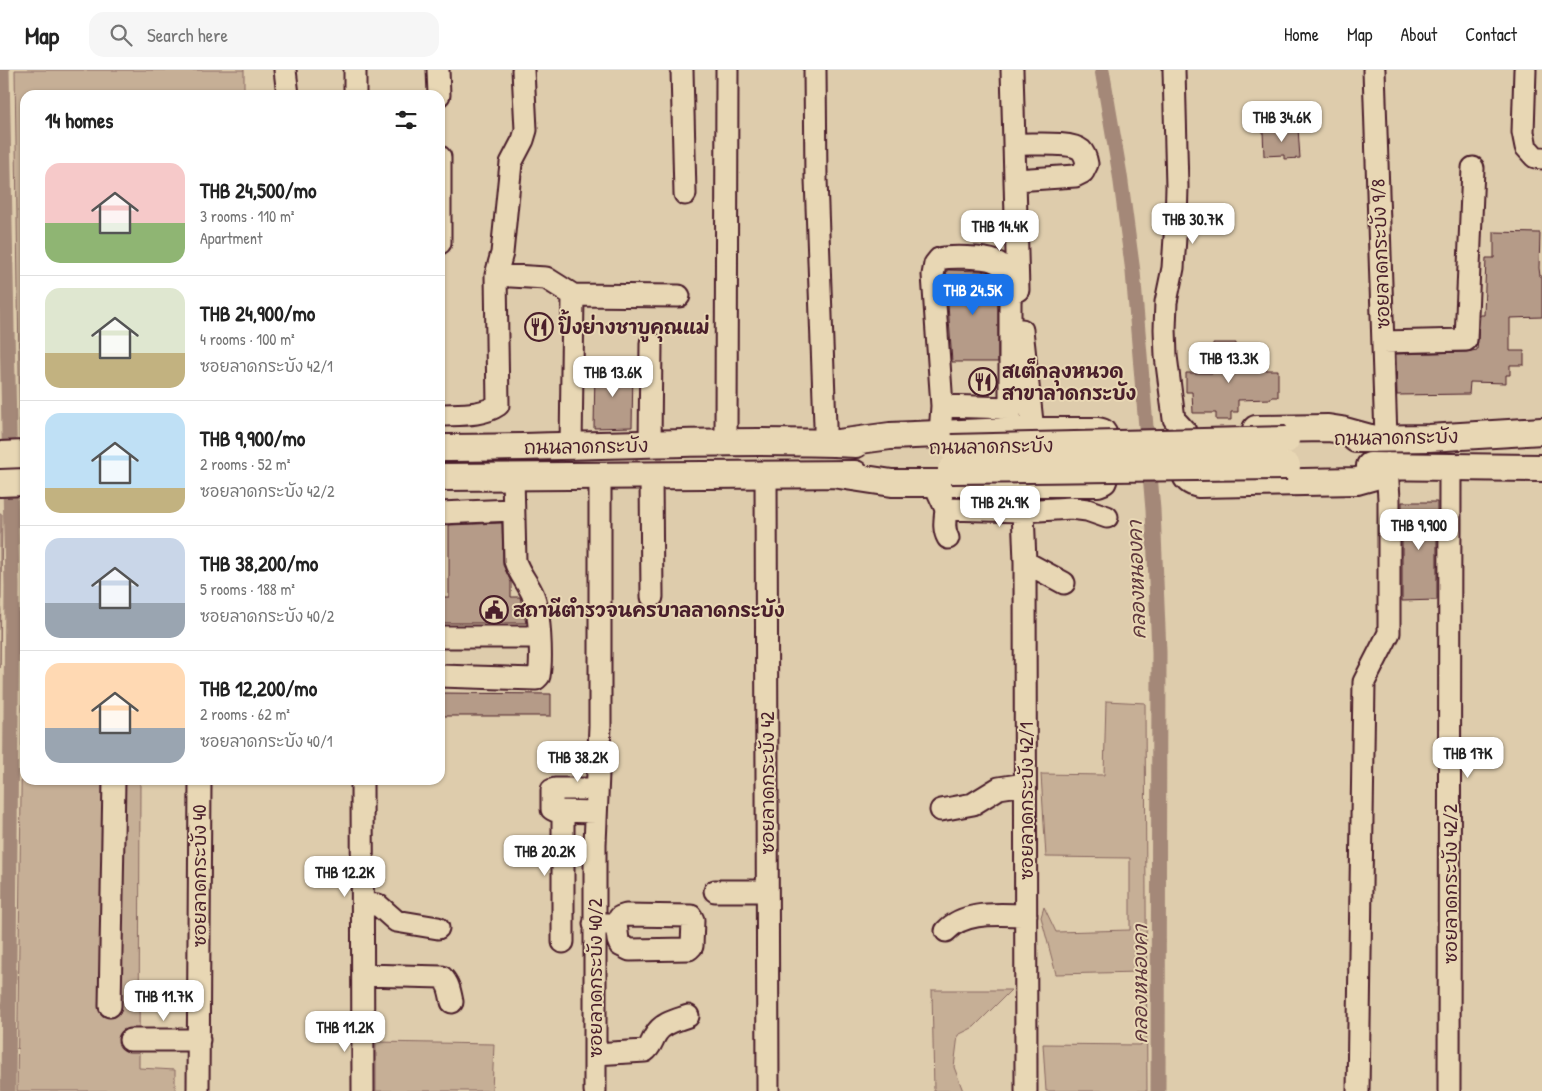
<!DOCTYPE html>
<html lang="en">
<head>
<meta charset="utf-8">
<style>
	:root { --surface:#fff; --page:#f6f6f6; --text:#222; --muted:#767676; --line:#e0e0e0; --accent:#1a73e8 }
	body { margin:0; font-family:"Patrick Hand","Playpen Sans Thai",sans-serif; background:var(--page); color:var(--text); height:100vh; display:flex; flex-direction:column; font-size:19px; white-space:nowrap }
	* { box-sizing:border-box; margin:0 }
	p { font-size:16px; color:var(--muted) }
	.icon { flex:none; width:28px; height:28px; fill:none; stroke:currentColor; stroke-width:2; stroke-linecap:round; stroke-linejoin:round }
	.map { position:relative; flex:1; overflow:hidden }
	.sheet { position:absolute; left:20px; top:20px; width:425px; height:695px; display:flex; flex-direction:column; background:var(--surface); border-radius:15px; box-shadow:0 1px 4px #0004 }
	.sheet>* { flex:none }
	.price { position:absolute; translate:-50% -42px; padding:0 11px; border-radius:10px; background:#fff; color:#222; font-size:16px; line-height:32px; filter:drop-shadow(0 1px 2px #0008) }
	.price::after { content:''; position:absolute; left:50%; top:30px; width:15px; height:11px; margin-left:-8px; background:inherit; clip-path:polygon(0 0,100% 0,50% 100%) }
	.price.active { background:var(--accent); color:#fff }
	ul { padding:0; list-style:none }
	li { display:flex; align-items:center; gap:15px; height:125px; padding:0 25px }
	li+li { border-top:1px solid var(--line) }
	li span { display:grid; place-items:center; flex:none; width:140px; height:100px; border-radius:15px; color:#555 }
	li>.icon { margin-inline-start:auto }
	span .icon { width:60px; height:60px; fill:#fffc; stroke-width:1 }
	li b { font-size:21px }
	h2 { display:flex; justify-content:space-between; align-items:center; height:60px; padding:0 25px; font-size:21px }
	header { display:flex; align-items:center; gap:30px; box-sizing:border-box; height:70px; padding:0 25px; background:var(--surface); border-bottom:1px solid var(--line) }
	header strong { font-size:24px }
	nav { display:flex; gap:28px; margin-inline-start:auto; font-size:18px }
	.search { width:350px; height:45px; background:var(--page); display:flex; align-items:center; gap:12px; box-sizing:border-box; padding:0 18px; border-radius:15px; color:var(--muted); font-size:19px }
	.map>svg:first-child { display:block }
	.green { fill:#c6af96; stroke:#886760 }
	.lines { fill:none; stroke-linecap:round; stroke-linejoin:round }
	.canal { stroke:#a48878; stroke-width:15 }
	.building { fill:#b59b88; stroke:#4a1f2b }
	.minor-casing { stroke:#4a1f2b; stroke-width:25 }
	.major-casing { stroke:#4a1f2b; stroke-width:30 }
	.minor { stroke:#e8d7b4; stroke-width:21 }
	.major { stroke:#e8d7b4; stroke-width:26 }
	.major-bridge-casing { stroke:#4a1f2b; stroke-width:30; stroke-linecap:butt }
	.major-bridge { stroke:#e8d7b4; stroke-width:26 }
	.labels { text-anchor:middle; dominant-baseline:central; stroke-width:4; stroke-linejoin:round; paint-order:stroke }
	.street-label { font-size:19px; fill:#4a1f2b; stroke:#e8d7b4 }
	.poi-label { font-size:19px; font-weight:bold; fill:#4a1f2b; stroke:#e8d7b4; text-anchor:start }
	.water-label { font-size:20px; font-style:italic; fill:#60393e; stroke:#e8d7b4 }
</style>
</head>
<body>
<header>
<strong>Map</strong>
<div class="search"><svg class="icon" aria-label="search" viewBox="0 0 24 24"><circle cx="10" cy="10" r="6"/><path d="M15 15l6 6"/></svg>Search here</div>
<nav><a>Home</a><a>Map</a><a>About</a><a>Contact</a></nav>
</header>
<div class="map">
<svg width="1542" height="1021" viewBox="0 0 1542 1021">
	<rect width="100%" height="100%" fill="#deccac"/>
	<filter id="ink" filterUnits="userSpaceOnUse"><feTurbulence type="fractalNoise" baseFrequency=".02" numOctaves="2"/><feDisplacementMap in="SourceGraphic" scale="10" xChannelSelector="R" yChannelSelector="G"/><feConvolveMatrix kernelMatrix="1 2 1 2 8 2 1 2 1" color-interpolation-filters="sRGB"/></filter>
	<g filter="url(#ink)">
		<!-- green -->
		<path class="green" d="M15,0H244V25H25V368H20Z
			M0,444H2L0,598Z
			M23,578H25V710H140L139,998L175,1000V1021H17Z
			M1106,631L1145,633L1147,1021H1046L1043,974L1141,975L1139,902L1056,904L1041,847L1044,837L1056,862L1130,860V788L1046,787L1041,704L1104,705Z
			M932,920H1011L974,957L958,965L954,997L963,1021H934Z
			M376,972L494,974L492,1021H376Z"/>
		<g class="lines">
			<!-- canal -->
			<path class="canal" d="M2,0L12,516L8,1021
				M1102,0L1120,105L1133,202L1153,440L1159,582L1158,1021"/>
		</g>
		<!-- building -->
		<path class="building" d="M1298,58L1300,88L1284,89V85L1264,86L1263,61Z
			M1494,162L1540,163L1539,198L1540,206H1542V247L1510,248V281H1524V295H1510V305H1506V313L1470,312L1469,324L1397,325L1396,284L1466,282L1477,280L1480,245H1484L1486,188H1494Z
			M947,200L981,201L990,203L995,207L998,226V292H952L946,206Z
			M1213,273H1236V291H1240V298L1266,297V300H1278V327H1271V329L1238,330V342H1231V350H1216V343H1193L1192,322H1186V303H1213Z
			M595,298H633L632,357L594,358Z
			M1402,432H1437V530L1402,531Z
			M502,453L503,495L511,512V527H520L526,553H440V527H449V455Z
			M440,623L551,624V646H440Z"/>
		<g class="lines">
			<defs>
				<path id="minor" d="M285,0L288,25
					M438,0L439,25
					M682,0L685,124
					M815,0L816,109L825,355V373
					M1012,0L1018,220
					M1174,0L1177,117L1176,152L1173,198L1166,232L1165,259L1166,286L1174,349L1185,361
					M1374,0L1386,368
					M1525,0L1523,62L1526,77L1535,87L1542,88
					M355,25V0
					M1015,74C1029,75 1071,71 1081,80C1085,84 1086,88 1087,94L1083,102L1075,106L1016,110
					M440,87V173
					M496,205L546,208L573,225
					M1022,260L1033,361
					M1383,272L1466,270L1473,98
					M942,336L1011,338
					M440,345C459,344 482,346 498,335L496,205L502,183L511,93L523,70L526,60L523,0
					M940,364L942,336L933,205L935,194L939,189C949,186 985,187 994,191C999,193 1004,197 1006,201C1010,208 1009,217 1010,225V361
					M726,372L727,0
					M650,375L651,273
					M571,377L573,225L679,226
					M651,405L652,527
					M766,405L768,1021
					M934,413L946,439L1023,441L1071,438L1087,440L1107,447
					M946,439C945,450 943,459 948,468
					M1023,441L1025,492L1026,1021
					M440,443L513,440
					M1025,492L1064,513
					M440,567H539
					M440,606L536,609L539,606C542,589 540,541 533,525C528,513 519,504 515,491L513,406
					M362,710L363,1021
					M941,740L973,734L999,718L1025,714
					M563,742V872
					M596,742L556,741L552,739V720L555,719H596
					M715,821H767
					M363,834L378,835L396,851L438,858
					M594,854H616L620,847L626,845L691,846L693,850L692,876L689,879L630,880L620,875L618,870L616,854
					M946,861C965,840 1001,845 1026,845
					M363,905L442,907C449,914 450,922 452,932
					M110,936L114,710
					M130,970H199
					M595,984L645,981C651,977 652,970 656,964C662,953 677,950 688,946
					M198,1021L200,710
					M595,1021V774L600,656V406
					M1358,1021L1364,612L1389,563V429L1387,396
					M1449,1021L1450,398"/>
				<path id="major" d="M1256,359L1328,358L1341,360L1374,369
					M1356,369L1429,368L1542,361
					M838,373L890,366L1010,361H1098L1102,362L1104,365V408L1103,411L1098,413H892L839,405
					M1185,376C1184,393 1179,410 1199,414L1357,411L1375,406L1387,396
					M440,378C579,378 718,368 856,374
					M0,385L25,384
					M1370,396L1542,398
					M440,407L855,404
					M0,413L25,412"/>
			</defs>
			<!-- minor casing -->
			<use href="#minor" class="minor-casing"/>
			<!-- major casing -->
			<use href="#major" class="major-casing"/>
			<!-- minor -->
			<use href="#minor" class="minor"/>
			<!-- major -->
			<use href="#major" class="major"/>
			<defs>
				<path id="major-bridge" d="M952,378L1286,370
					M951,400L1287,396"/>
			</defs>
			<!-- major-bridge casing -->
			<use href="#major-bridge" class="major-bridge-casing"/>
			<!-- major-bridge -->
			<use href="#major-bridge" class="major-bridge"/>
		</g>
	</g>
	<!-- icons -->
	<defs>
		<symbol id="restaurant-ring" viewBox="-11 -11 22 22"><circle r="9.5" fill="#e8d7b4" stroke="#4a1f2b" stroke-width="1.5"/><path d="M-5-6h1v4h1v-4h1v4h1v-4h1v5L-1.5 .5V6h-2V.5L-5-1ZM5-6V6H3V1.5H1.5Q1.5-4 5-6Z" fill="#4a1f2b"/></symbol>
		<symbol id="civic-ring" viewBox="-11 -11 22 22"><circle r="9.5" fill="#e8d7b4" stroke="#4a1f2b" stroke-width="1.5"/><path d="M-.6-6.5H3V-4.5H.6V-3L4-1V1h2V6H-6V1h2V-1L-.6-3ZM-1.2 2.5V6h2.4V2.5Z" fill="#4a1f2b"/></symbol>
	</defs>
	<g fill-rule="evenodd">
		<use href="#restaurant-ring" x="523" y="241" width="32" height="32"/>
		<use href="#restaurant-ring" x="967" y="296" width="32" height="32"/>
		<use href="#civic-ring" x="478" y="524" width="32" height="32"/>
	</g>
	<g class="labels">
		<!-- street labels -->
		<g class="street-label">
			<text transform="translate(1380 184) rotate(-92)">ซอยลาดกระบัง 9/8</text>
			<text transform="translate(1396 367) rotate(-1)">ถนนลาดกระบัง</text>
			<text transform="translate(586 376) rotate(-1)">ถนนลาดกระบัง</text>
			<text transform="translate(991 376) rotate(-1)">ถนนลาดกระบัง</text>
			<text transform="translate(767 713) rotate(-90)">ซอยลาดกระบัง 42</text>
			<text transform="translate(1026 731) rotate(-90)">ซอยลาดกระบัง 42/1</text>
			<text transform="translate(199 806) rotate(-90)">ซอยลาดกระบัง 40</text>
			<text transform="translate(1450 814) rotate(-90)">ซอยลาดกระบัง 42/2</text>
			<text transform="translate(595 908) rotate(-90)">ซอยลาดกระบัง 40/2</text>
		</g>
		<!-- poi labels -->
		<g class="poi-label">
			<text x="558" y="257">ปิ้งย่างชาบูคุณแม่</text>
			<text x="1002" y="301">สเต็กลุงหนวด<tspan x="1002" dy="22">สาขาลาดกระบัง</tspan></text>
			<text x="513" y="540">สถานีตำรวจนครบาลลาดกระบัง</text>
		</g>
		<!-- water labels -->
		<g class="water-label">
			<text transform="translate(1136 510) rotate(-92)">คลองหนองคา</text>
			<text transform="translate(1139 914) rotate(-90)">คลองหนองคา</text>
		</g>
	</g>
</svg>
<b class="price" style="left:1282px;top:73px">THB 34.6K</b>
<b class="price" style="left:1193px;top:175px">THB 30.7K</b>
<b class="price" style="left:1000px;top:182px">THB 14.4K</b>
<b class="price active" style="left:973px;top:246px">THB 24.5K</b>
<b class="price" style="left:1229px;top:314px">THB 13.3K</b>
<b class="price" style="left:613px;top:328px">THB 13.6K</b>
<b class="price" style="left:1000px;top:458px">THB 24.9K</b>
<b class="price" style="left:1419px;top:481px">THB 9,900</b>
<b class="price" style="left:1468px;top:709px">THB 17K</b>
<b class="price" style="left:578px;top:713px">THB 38.2K</b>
<b class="price" style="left:545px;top:807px">THB 20.2K</b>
<b class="price" style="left:345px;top:828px">THB 12.2K</b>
<b class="price" style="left:164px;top:952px">THB 11.7K</b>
<b class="price" style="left:345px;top:983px">THB 11.2K</b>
<section class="sheet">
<h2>14 homes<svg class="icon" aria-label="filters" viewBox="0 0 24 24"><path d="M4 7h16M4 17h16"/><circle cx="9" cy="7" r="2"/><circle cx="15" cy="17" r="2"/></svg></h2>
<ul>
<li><span style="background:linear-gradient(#f6c9c9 60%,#8fb573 0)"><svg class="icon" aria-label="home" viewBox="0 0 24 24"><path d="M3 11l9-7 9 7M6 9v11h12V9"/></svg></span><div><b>THB 24,500/mo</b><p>3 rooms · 110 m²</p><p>Apartment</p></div></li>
<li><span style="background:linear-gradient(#dfe7d0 65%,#c2b280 0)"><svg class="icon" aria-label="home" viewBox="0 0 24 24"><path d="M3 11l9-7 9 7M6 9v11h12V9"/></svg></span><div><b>THB 24,900/mo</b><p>4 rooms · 100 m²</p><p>ซอยลาดกระบัง 42/1</p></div></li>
<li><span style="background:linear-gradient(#bfe0f5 75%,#c2b280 0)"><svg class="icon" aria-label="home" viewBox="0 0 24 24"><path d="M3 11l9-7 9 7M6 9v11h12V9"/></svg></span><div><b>THB 9,900/mo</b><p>2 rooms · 52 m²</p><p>ซอยลาดกระบัง 42/2</p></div></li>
<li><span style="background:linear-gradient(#c9d6e8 65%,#9aa5b1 0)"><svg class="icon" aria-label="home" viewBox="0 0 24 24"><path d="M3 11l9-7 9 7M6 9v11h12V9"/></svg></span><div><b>THB 38,200/mo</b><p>5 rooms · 188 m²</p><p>ซอยลาดกระบัง 40/2</p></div></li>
<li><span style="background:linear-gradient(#ffd9b3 65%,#9aa5b1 0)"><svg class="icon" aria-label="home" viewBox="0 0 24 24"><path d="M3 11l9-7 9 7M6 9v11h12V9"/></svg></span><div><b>THB 12,200/mo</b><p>2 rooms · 62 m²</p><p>ซอยลาดกระบัง 40/1</p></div></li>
</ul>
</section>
</div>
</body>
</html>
